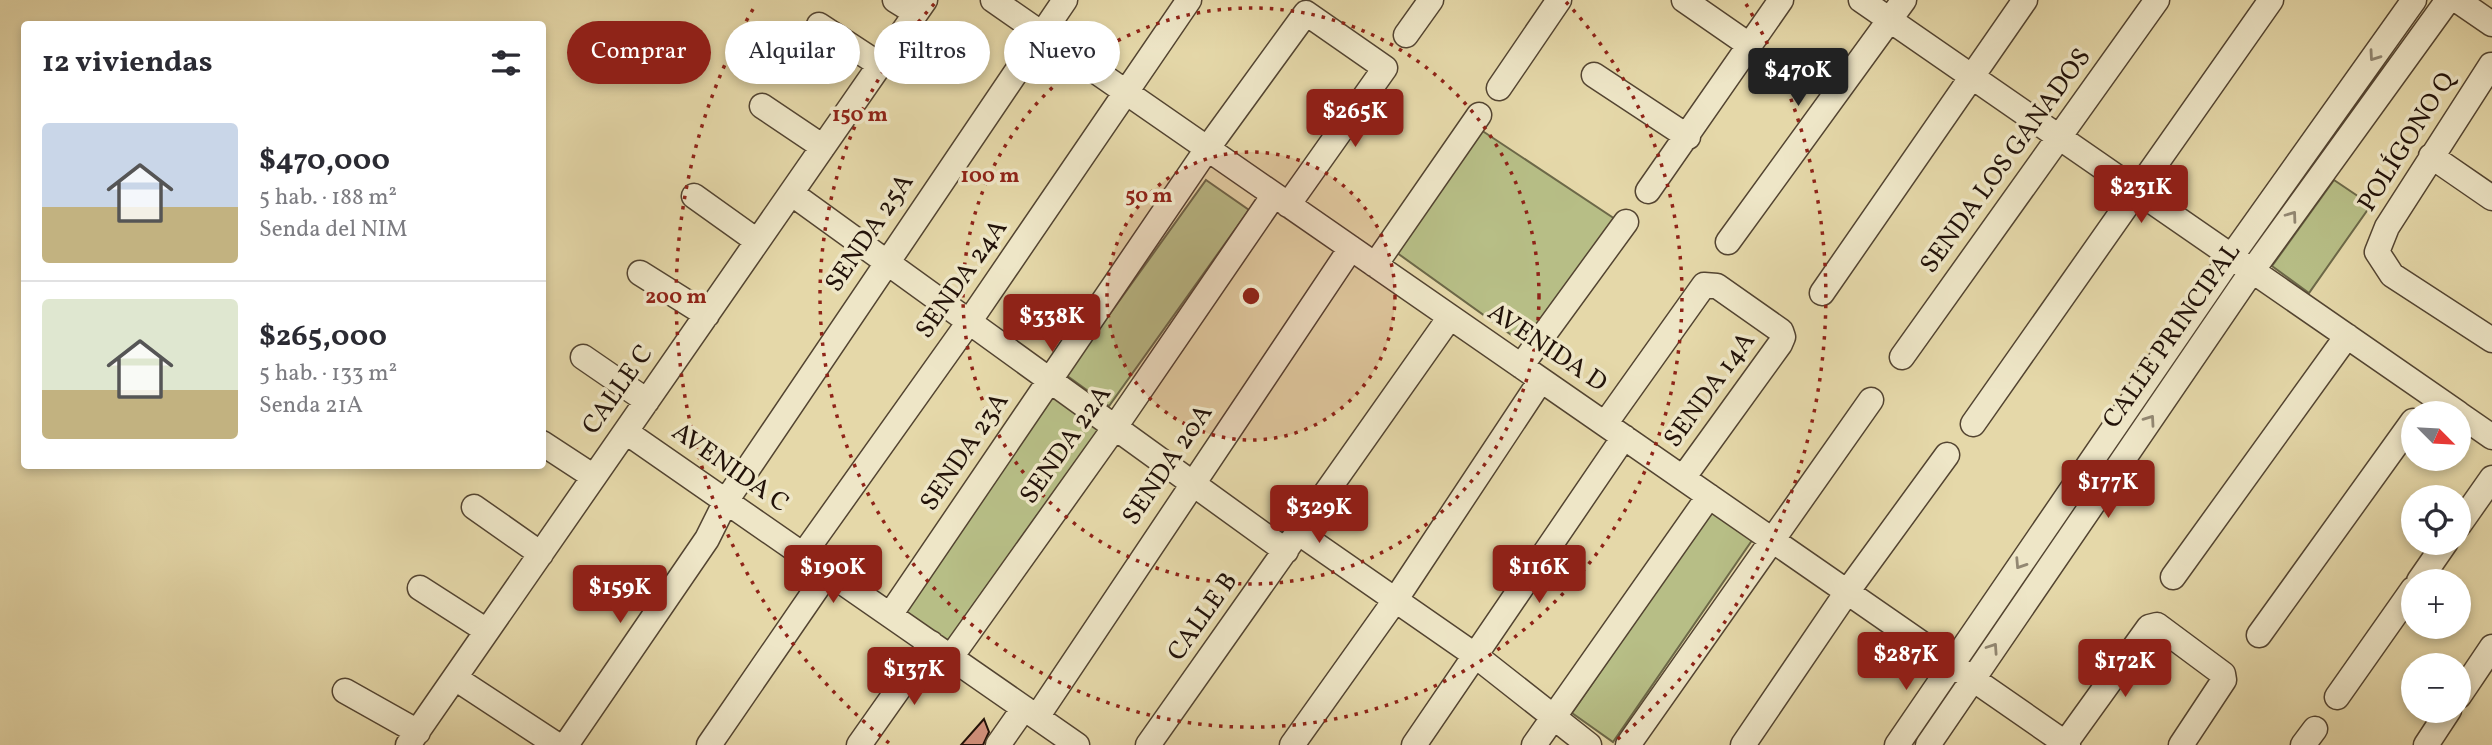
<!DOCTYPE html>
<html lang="es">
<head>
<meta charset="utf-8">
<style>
	:root { --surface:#fff; --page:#f2f2f3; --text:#2b2b33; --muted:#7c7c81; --line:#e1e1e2; --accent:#8f2418 }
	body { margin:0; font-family:Vollkorn,serif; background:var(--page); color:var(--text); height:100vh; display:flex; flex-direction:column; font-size:26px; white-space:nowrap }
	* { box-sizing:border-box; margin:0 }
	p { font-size:23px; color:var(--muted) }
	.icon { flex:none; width:38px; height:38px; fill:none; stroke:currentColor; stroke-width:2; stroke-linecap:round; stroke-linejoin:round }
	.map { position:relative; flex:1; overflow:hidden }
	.panel { position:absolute; left:21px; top:21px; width:525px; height:448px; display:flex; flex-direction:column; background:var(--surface); border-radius:7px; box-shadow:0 4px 10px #0003 }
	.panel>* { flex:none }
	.top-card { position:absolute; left:567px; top:21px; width:665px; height:63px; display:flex; gap:14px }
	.needle { width:46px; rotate:114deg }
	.buttons { position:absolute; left:2401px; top:401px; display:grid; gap:14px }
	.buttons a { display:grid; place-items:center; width:70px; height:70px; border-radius:50%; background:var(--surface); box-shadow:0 4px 10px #0003; font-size:35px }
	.price { position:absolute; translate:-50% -60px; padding:0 16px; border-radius:7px; background:var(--accent); color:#fff; font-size:23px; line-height:46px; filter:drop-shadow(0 2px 4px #0008) }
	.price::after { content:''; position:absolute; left:50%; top:42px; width:21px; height:16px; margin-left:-10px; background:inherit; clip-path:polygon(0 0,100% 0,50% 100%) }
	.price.active { background:#222; color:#fff }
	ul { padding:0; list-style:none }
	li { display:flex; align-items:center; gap:21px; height:175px; padding:0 21px }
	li+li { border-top:2px solid var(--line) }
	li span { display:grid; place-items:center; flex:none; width:196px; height:140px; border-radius:7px; color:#555 }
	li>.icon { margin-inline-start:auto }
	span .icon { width:84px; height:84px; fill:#fffc; stroke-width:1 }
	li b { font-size:30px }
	h2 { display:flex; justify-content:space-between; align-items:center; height:84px; padding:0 21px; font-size:30px }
	.tag { padding:0 24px; border-radius:32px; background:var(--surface); box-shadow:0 4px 10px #0003; font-size:24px; line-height:63px }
	.tag.active { background:var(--accent); color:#fff }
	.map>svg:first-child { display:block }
	.green { fill:#b7be86; stroke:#6c6848; stroke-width:2 }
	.building { fill:#d3927d; stroke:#221209; stroke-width:2 }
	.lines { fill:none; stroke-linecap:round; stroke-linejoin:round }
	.minor-casing { stroke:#534431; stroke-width:27 }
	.minor { stroke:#eee6c7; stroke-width:24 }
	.oneway { stroke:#928772 }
	.ring { fill:none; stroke:#8f2418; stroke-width:3.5; stroke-dasharray:3.5 7 }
	.labels { text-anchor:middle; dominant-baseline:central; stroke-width:7; stroke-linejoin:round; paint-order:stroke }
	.street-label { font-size:26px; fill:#221209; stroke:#eee6c7 }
	.centre { fill:#8f2418; stroke:#eee6c7; stroke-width:3.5 }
	.ring-label { font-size:21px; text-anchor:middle; font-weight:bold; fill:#8f2418; stroke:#eee6c7; stroke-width:7; stroke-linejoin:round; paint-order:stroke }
</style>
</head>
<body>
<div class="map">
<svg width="2492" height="745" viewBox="0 0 2492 745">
	<rect width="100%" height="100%" fill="#e5d8a9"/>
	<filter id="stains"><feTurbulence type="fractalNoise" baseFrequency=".00286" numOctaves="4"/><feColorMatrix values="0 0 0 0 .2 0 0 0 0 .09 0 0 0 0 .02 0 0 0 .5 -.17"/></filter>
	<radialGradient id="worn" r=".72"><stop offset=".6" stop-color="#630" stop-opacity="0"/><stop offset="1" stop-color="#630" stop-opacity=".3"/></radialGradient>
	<!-- green -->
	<path class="green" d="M1481,130L1615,219L1528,347L1393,250Z
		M1206,180L1249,210L1109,406L1066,375Z
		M2334,180L2371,205L2309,293L2272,266Z
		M1052,395L1101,431L948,643L901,610Z
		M1714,507L1755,536L1613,742L1572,713Z"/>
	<!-- building -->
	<path class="building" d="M891,651L900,661L887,680L876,671Z
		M984,719L989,732L983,745H961Z"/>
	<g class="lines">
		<defs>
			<path id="minor" d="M895,0L916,13
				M993,0L2068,745
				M1684,0L1749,45
				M1861,0L2458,413
				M2457,0L2492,24
				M819,25L880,65
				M1406,35L1431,0
				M2491,65L2387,227L2377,252L2392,275L2492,340
				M1594,75L1688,137
				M1499,88L1559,0
				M762,106L823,147
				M2431,156L2492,198
				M1648,191L1781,0
				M791,193L1286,551
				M694,196L757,241
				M1728,242L1904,0
				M1375,265L1479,115
				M640,273L707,315
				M1822,293L2025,0
				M583,357L647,401
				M1902,357L2157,0
				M1521,366L1626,222
				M2459,414L2492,437
				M1605,424L1704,285L1717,286L1781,331L1783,337L1780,344L1683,478
				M1973,424L2271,0
				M626,432L1077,745
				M542,443L594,477
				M474,507L541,554
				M2459,525L2492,478
				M1299,533L1476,656L1589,745
				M803,555L969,322L1189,0
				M2173,577L2347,336
				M2419,581L2446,542
				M420,588L487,631
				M890,615L1207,149L1306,13L1385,68L1288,205
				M2259,635L2413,421
				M951,657L1115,427L1274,195
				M455,678L557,745
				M345,691L418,732
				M2459,696L2492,647
				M2337,697L2413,589
				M1037,717L1351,248
				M408,745L925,0
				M566,745L707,539L726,501L1065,0
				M709,745L828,572
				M859,745L931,643
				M998,745L1024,708
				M1148,745L1450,317
				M1292,745L1396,599L1541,380
				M1414,745L1624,437
				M1534,745L1709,496
				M1628,745L1871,400
				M1743,745L1847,592L1947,455
				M1897,745L2231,257L2414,0
				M1928,745L2252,271L2448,0
				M2064,745L2149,627L2157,625L2223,674L2224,680L2181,745
				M2303,745L2315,729
				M2426,745L2449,710"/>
		</defs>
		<!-- minor casing -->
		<use href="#minor" class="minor-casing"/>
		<!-- minor -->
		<use href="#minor" class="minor"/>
	</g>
	<!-- one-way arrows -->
	<defs><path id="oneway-chevron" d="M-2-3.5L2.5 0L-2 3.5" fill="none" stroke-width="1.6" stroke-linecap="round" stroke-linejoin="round" transform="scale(1.75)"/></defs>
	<g class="oneway">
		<use href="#oneway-chevron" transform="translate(2374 56) rotate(125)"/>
		<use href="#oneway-chevron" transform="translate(2292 216) rotate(-54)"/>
		<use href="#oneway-chevron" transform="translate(2150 420) rotate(-55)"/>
		<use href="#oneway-chevron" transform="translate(2020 564) rotate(123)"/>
		<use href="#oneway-chevron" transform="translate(1993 648) rotate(-56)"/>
	</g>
	<!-- distance rings -->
	<circle cx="1251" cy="296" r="144" fill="#8f2418" fill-opacity=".12"/>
	<g class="ring">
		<circle cx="1251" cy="296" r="144"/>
		<circle cx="1251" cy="296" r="288"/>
		<path d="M1566 2A431 431 0 1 1 936 2"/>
		<path d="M889 743A575 575 0 0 1 756 4M1746 4A575 575 0 0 1 1613 743"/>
	</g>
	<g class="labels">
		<!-- street labels -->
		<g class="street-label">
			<text transform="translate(2407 142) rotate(-58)">POLÍGONO Q</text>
			<text transform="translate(2006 161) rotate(-54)">SENDA LOS GANADOS</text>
			<text transform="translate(870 233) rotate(-56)">SENDA 25A</text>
			<text transform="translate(962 279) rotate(-55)">SENDA 24A</text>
			<text transform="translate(2172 336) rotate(-55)">CALLE PRINCIPAL</text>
			<text transform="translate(1547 348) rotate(34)">AVENIDA D</text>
			<text transform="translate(618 390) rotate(-55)">CALLE C</text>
			<text transform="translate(1710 390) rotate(-54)">SENDA 14A</text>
			<text transform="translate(1066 445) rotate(-55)">SENDA 22A</text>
			<text transform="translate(965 452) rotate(-56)">SENDA 23A</text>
			<text transform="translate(1168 465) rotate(-56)">SENDA 20A</text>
			<text transform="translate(730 468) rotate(35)">AVENIDA C</text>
			<text transform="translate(1203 617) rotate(-55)">CALLE B</text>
		</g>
	</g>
	<circle cx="1251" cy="296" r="10" class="centre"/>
	<g class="ring-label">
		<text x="860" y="121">150 m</text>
		<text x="990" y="182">100 m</text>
		<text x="1149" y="202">50 m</text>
		<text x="676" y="303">200 m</text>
	</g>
	<rect width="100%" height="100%" filter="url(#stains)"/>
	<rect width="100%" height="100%" fill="url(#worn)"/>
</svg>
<div class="buttons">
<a><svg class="needle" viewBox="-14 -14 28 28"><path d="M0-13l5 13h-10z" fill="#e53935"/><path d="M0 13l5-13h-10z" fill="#7c7c81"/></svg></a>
<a><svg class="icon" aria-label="locate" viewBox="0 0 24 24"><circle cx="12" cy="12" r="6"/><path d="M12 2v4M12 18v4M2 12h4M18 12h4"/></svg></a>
<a>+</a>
<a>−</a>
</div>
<b class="price active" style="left:1798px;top:108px">$470K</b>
<b class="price" style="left:1355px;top:149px">$265K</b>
<b class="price" style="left:2141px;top:225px">$231K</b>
<b class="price" style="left:1052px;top:354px">$338K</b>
<b class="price" style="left:2108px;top:520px">$177K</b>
<b class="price" style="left:1319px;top:545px">$329K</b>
<b class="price" style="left:833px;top:605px">$190K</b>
<b class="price" style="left:1539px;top:605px">$116K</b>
<b class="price" style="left:620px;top:625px">$159K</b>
<b class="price" style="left:1906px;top:692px">$287K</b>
<b class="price" style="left:2125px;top:699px">$172K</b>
<b class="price" style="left:914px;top:707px">$137K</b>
<div class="top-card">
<a class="tag active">Comprar</a>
<a class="tag">Alquilar</a>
<a class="tag">Filtros</a>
<a class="tag">Nuevo</a>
</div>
<section class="panel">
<h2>12 viviendas<svg class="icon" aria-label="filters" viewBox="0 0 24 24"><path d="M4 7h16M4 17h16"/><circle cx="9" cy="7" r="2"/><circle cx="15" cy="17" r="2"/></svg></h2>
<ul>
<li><span style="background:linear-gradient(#c9d6e8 60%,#c2b280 0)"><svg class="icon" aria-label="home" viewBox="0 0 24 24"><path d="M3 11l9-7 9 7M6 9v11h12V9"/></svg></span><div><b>$470,000</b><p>5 hab. · 188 m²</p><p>Senda del NIM</p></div></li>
<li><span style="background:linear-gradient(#dfe7d0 65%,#c2b280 0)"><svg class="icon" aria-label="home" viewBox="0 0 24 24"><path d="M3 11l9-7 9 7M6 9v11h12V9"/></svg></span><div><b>$265,000</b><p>5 hab. · 133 m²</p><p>Senda 21A</p></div></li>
</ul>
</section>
</div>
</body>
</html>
